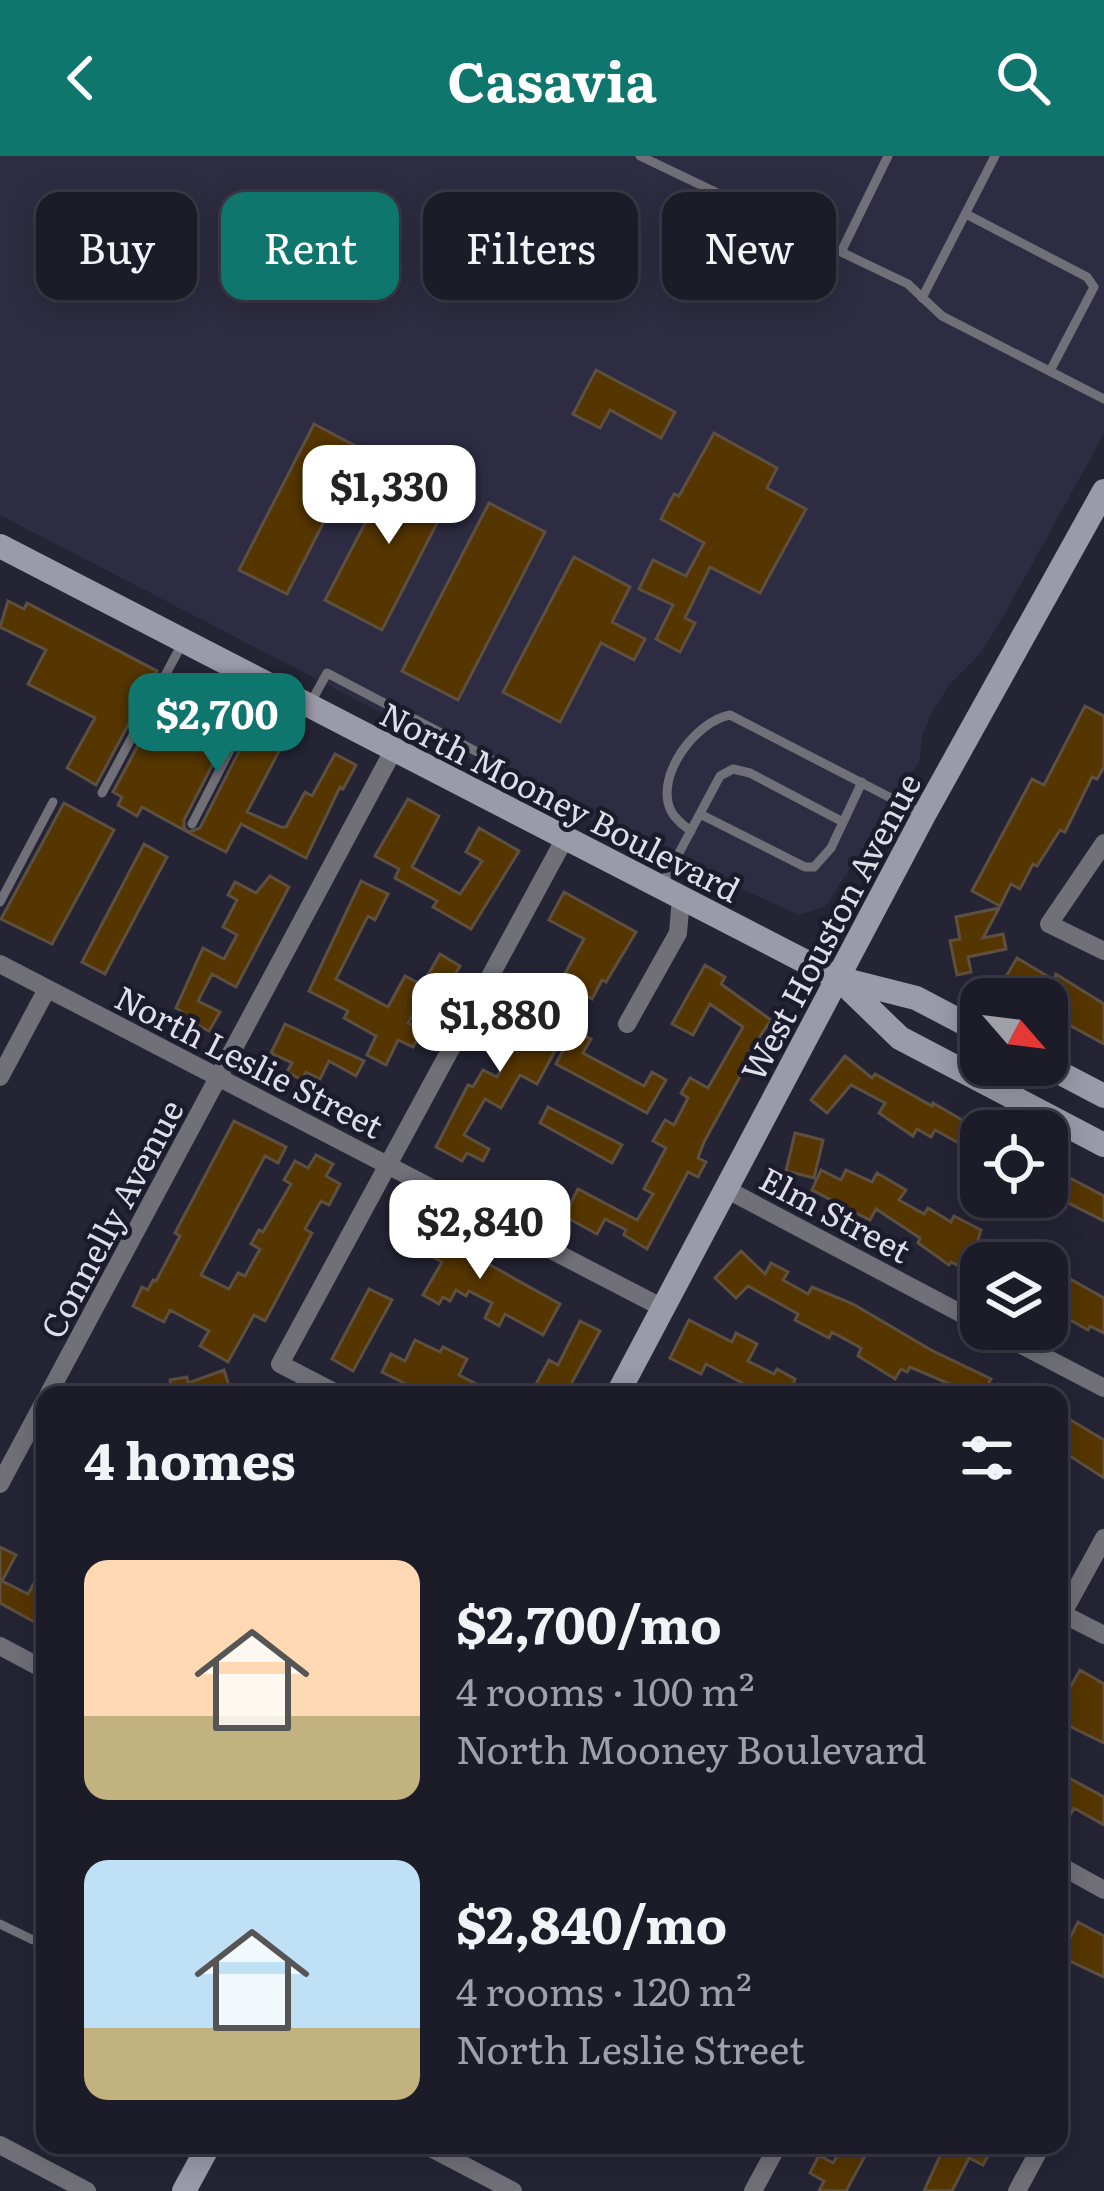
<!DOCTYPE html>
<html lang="en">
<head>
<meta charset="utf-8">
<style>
	:root { --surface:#1c1b28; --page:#252430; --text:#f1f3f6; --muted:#a0a1a8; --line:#3a3945; --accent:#0f766e }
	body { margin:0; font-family:Literata,serif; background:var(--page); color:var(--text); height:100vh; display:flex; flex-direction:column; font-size:45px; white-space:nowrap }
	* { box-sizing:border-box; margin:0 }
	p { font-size:39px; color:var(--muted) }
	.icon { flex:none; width:66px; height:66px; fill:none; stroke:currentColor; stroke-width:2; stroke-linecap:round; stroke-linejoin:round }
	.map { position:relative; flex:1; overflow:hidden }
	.side { position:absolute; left:36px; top:1230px; width:1032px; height:768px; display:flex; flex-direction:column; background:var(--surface); border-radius:24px; box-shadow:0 6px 30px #0003,0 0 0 3px var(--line) }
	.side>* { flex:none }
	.banner { position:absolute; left:36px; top:36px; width:1032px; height:108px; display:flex; gap:24px }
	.needle { width:78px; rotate:118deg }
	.tools { position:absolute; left:960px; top:822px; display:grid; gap:24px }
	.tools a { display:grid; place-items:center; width:108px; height:108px; border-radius:24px; background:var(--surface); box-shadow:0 6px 30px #0003,0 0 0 3px var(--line); font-size:60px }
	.price { position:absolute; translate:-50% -102px; padding:0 27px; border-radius:24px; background:#fff; color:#222; font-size:39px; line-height:78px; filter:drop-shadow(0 3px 6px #0008) }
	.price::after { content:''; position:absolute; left:50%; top:72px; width:36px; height:27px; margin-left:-18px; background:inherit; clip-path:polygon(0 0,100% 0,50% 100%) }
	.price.current { background:var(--accent); color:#fff }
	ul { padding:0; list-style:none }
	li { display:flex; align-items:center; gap:36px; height:300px; padding:0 48px }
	li span { display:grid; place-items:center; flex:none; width:336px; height:240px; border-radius:24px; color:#555 }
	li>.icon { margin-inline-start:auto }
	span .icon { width:144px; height:144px; fill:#fffc; stroke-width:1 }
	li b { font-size:51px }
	h2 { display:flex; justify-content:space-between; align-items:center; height:144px; padding:0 48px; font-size:51px }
	.tag { padding:0 42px; border-radius:24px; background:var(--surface); box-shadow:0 6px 30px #0003,0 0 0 3px var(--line); font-size:42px; line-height:108px }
	.tag.current { background:var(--accent); color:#fff }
	header { display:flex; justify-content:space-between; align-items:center; height:156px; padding:0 48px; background:var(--accent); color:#fff; font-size:54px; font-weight:700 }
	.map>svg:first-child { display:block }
	.built { fill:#2d2c42 }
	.building { fill:#563600; stroke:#5d5040; stroke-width:3 }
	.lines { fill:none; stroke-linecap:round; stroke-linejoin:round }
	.lane { stroke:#717079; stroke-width:9 }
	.street { stroke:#717079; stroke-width:18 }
	.secondary { stroke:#9b9aa9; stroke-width:24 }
	.labels { text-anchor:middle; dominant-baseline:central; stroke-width:9; stroke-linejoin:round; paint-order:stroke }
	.street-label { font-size:33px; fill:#dedee9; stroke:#1c1b2b }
</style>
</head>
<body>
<header><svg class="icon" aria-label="back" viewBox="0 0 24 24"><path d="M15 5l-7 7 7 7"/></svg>Casavia<svg class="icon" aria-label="search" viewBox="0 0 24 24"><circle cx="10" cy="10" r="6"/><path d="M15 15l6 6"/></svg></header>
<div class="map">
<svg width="1104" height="2035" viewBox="0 0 1104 2035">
	<rect width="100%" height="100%" fill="#252435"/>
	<!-- built -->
	<path class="built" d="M0,0H1104V278L998,470L979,499L949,529L933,555L922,579L920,604L825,751L799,759L569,654L0,359Z"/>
	<!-- building -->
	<path class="building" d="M596,214L675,256L661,282L610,254L600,272L573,258Z
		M314,268L361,293L287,438L239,414Z
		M714,277L777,312L767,332L806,353L760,437L710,411L685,462L695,467L680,496L656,483L673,449L639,433L653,404L686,420L704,387L661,363L674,338L679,340Z
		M396,308L452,338L382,474L325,444Z
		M489,347L545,376L458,544L402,515Z
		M574,401L630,431L612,466L645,483L634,504L601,487L560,566L503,536Z
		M8,445L24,453L27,447L157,515L96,629L67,612L95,562L28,528L46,494L0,471Z
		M172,526L238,559L184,664V672L189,676L200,672L254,566L286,582L247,656L281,671H286L305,636L312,640L335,598L356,609L343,633L340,631L306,702L241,668L226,696L193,679L142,651L137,660L118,649L122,641L113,636Z
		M1085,550L1104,560V611L1097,623L1092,621L1065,676L1060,674L1037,710L1033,708L1020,733L1011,728L1000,750L972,735L1032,623L1044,629Z
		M408,643L439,660L412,711L460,738L482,705L466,696L479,672L519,695L471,773L433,751L437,745L395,722L399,713L375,700Z
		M64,647L114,674L52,788L1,763Z
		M144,688L167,701L105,818L82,806Z
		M270,720L289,731L236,831L212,818L198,845L220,856L209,875L182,861L184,857L176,852L203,792L224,803L237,779L223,771L237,744L228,739L235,726L256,737Z
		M361,725L388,738L375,764L368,760L336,823L388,851L405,820L422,829L440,798L460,810L448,830L444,827L433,847L422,841L408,867L422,874L413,891L398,884L386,909L367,899L376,880L344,862L348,855L309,835Z
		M564,736L636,776L606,826L602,824L592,843L561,825L584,783L549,764Z
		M999,752L983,782L1003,778L1006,793L968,801L971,816L957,819L950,785L960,783L956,761Z
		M1017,802L1054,824L1056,818L1104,848V888L1047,857V843H1013L998,834Z
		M705,809L725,821L721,828L771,864L750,895L753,897L704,986L698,1002L706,1006L698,1021L688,1016L647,1093L624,1079L626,1074L605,1063L597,1078L564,1060L578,1033L637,1064L653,1038L644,1033L666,992L653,985L665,964L674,969L688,942L681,937L690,922L708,932L743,871L710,848L693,879L672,868Z
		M522,822L536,829L528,844L540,850L525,878L555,895L537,928L520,919L501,952L485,943L464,979L489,993L483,1005L467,997L462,1005L436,991L468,929L473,931L483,914L497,921L511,895L495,886L511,858L505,854Z
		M285,868L364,905L356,920L329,905L320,923L306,916L302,924L287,916L292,907L271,897Z
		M573,875L591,883L583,897L644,930L652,916L666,924L647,957L556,908Z
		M845,900L872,922L875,918L932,950L933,947L981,975V999L935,974L931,981L917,973L913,980L879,957L885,947L851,929L827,957L811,944Z
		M548,951L622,989L612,1007L540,967Z
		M234,965L286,991L278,1007L265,1000L201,1119L229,1133L238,1117L245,1120L260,1093L251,1088L259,1074L263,1076L291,1028L284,1024L295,1005L308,1012L316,999L333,1008L326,1020L340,1028L329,1049L321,1045L305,1073L312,1077L265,1165L254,1159L228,1206L200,1190L209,1175L170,1154L164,1166L133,1150L142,1131L148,1134L153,1124L156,1125L180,1080L175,1077Z
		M795,977L823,984L814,1022L786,1015Z
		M1047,1010L1104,1040V1065L1047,1036Z
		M821,1014L841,1024L846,1014L872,1026L877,1017L906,1034L899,1044L924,1058L928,1052L951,1066L954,1060L981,1074L976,1090L1017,1107H981V1121L951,1106L949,1109L918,1087L920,1082L876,1053L870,1064L812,1034Z
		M408,1063L560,1148L543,1179L505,1158L499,1170L485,1162L492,1147L469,1135L466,1140L456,1134L450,1145L443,1141L439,1148L423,1139L442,1106L398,1082Z
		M741,1095L765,1118L771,1107L788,1116L783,1124L808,1138L812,1131L853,1148L931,1194L991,1223L982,1239H961L964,1234L910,1211L907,1216L901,1213L895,1223L858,1200L861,1192L832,1176L829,1182L795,1164L798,1158L748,1130L736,1142L715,1122Z
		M1047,1110L1104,1142V1177L1090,1170L1088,1174L1056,1156L1059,1151L1047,1145Z
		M369,1133L392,1144L353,1215L332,1203Z
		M689,1164L732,1186L736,1177L757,1188L748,1205L774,1218L777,1213L795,1223L793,1229L812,1239H748L752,1232L706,1208L701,1218L670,1202Z
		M580,1165L600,1175L565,1239H530L549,1204L558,1209Z
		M415,1184L440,1196L443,1191L467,1203L459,1219L498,1239H428L382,1216L391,1198L405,1205Z
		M224,1214L232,1239H160L172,1233L170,1224L187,1221L188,1227Z
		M1069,1263L1104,1284V1322L1059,1293V1268L1065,1271Z
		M0,1391L16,1399L2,1425L28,1438L45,1408V1465L41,1463L38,1468L0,1447Z
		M1080,1514L1104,1528V1587L1059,1565V1551Z
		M1069,1622L1104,1641V1669L1074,1652L1059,1680V1641Z
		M1078,1766L1104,1780V1821L1059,1800V1774L1071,1780Z
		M844,1989H871L846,2035H819L824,2025L810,2017L819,1999L833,2007Z
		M945,1989H981L991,1994L983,2009L969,2002L952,2035H924Z"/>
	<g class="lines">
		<!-- lane -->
		<path class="lane" d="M640,0L908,128L942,160L1104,243
			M966,58L1087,121L1094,131L1050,215
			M841,96L888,0
			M922,142L995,0
			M310,548L327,517L502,609L487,638
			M102,637L183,486
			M700,658L805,711H814L831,692L862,626
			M192,668L264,528
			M691,675C683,669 675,663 671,655C654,620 696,565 730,559L920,657
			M663,727L720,620L733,613L750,617L843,666
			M0,746L53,646
			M0,1768L33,1784L45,1780"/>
		<!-- street -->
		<path class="street" d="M1104,687L1049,768L1104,795
			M0,808L663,1152
			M627,868L678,777L681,742
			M0,921L47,833
			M726,1033L981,1168
			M991,1173L1104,1232
			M48,1239L393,595
			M340,1239L280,1208L564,684
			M0,1328L45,1244
			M1059,1456L1104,1479
			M1059,1464L1104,1382
			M0,1490L45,1514
			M1059,1709L1104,1734
			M0,1989L87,2035
			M425,1989L513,2035
			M753,2035L778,1989
			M1017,2035L1042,1989"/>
		<!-- secondary -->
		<path class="secondary" d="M0,390L837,822L916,842L981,876
			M839,823L900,882L1104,989
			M1045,909L1104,940
			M617,1239L924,659L1104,335
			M184,2035L209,1989"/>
	</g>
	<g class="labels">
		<!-- street labels -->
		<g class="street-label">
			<text transform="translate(561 644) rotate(27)">North Mooney Boulevard</text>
			<text transform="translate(829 770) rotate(-62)">West Houston Avenue</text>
			<text transform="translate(250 904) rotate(27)">North Leslie Street</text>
			<text transform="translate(836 1057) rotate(28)">Elm Street</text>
			<text transform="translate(110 1062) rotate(-62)">Connelly Avenue</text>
		</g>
	</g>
</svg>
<div class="tools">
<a><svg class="needle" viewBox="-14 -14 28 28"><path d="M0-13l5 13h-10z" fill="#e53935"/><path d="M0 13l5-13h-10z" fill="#a0a1a8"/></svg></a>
<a><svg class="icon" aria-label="locate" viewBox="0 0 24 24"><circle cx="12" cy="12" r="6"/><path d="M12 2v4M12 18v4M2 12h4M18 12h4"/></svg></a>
<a><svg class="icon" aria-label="layers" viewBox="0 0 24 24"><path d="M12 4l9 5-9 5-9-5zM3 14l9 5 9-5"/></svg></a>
</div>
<b class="price" style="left:389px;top:391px">$1,330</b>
<b class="price current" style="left:217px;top:619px">$2,700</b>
<b class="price" style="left:500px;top:919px">$1,880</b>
<b class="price" style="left:480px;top:1126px">$2,840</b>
<div class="banner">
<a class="tag">Buy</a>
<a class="tag current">Rent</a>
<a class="tag">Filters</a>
<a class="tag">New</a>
</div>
<section class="side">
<h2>4 homes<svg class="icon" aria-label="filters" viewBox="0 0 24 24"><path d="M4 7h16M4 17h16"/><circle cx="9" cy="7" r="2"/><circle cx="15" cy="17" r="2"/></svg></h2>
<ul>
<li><span style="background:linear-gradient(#ffd9b3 65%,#c2b280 0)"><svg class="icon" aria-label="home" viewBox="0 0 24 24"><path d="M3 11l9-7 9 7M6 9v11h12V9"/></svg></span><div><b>$2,700/mo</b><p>4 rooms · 100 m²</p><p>North Mooney Boulevard</p></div></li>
<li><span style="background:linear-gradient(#bfe0f5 70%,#c2b280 0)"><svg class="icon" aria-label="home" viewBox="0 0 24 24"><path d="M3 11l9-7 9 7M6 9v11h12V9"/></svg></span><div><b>$2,840/mo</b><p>4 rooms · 120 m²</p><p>North Leslie Street</p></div></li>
</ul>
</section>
</div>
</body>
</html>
